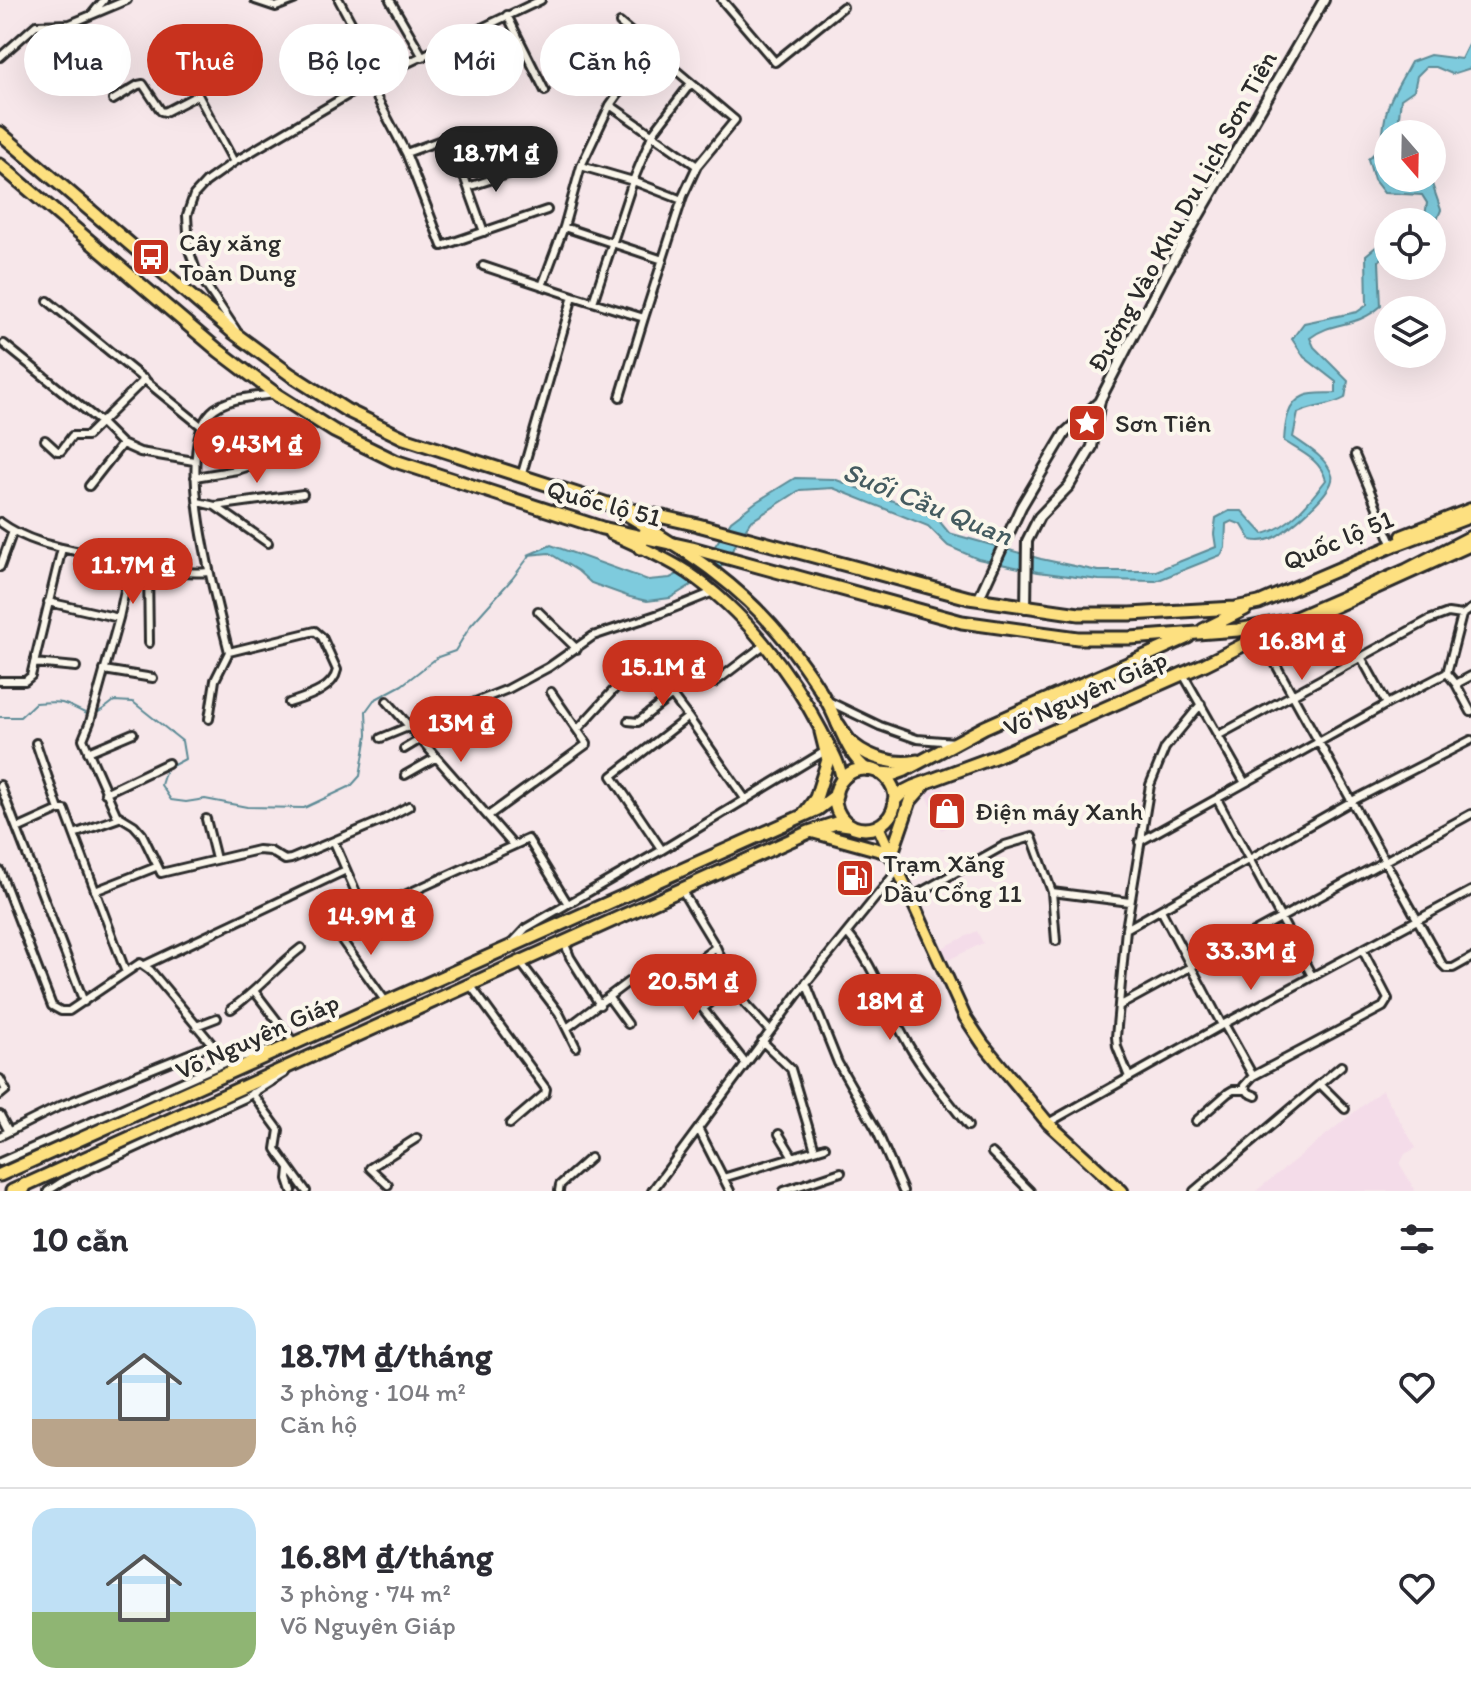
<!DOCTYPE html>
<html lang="vi">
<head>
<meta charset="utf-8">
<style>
	:root { --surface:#fff; --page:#f2f2f3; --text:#2b2b33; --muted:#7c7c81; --line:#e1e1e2; --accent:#c8321e }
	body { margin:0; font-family:Itim,sans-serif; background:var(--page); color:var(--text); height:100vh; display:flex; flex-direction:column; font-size:30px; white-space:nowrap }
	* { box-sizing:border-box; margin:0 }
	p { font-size:26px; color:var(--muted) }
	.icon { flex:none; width:44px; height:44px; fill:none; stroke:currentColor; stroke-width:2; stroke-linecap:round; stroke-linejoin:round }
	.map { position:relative; height:1191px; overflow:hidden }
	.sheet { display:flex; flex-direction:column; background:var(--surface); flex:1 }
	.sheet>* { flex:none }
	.guide { position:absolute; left:24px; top:24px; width:800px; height:72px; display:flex; gap:16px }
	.needle { width:52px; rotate:160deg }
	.controls { position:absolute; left:1374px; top:120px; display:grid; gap:16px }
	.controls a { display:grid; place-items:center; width:72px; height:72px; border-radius:50%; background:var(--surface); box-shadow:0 8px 32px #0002; font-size:40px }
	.price { position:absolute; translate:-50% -68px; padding:0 18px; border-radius:28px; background:var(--accent); color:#fff; font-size:26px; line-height:52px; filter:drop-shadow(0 2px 4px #0008) }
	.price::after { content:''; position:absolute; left:50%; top:48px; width:24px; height:18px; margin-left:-12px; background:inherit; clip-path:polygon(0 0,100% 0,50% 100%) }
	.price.selected { background:#222; color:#fff }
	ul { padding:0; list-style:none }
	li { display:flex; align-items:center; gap:24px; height:200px; padding:0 32px }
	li+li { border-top:2px solid var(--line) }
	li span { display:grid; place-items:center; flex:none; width:224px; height:160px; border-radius:24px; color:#555 }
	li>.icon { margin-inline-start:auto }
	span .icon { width:96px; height:96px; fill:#fffc; stroke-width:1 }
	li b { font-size:34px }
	h2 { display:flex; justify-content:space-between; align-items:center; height:96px; padding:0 32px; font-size:34px }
	.pill { padding:0 28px; border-radius:36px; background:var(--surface); box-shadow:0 8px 32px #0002; font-size:28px; line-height:72px }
	.pill.selected { background:var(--accent); color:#fff }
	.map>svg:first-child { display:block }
	.built { fill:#f4dce9 }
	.water { fill:#7ecbdd; stroke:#5d8b96; stroke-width:2 }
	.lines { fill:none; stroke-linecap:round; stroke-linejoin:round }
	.stream { stroke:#5d8b96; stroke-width:2 }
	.minor-casing { stroke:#2b2b2b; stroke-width:12 }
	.tertiary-casing { stroke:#2b2b2b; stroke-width:14 }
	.primary-casing { stroke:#2b2b2b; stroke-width:16 }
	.trunk-casing { stroke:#2b2b2b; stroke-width:17 }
	.motorway-casing { stroke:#2b2b2b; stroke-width:18 }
	.minor { stroke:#fbf7ec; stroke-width:6 }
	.tertiary { stroke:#fbf7ec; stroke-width:8 }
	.primary { stroke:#fde080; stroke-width:10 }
	.trunk { stroke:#fde080; stroke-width:11 }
	.motorway { stroke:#fde080; stroke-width:12 }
	.labels { text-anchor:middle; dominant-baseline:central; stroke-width:8; stroke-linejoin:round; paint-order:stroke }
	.street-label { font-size:26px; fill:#2b2b2b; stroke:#fbf7ec }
	.poi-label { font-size:26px; fill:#2b2b2b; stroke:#fbf7ec; text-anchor:start }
	.water-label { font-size:28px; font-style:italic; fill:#445b60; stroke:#fbf7ec }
</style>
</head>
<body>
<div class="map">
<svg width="1471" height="1191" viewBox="0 0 1471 1191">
	<rect width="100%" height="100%" fill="#f7e7ea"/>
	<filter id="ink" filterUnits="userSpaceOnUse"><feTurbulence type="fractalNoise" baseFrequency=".0125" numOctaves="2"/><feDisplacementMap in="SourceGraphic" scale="16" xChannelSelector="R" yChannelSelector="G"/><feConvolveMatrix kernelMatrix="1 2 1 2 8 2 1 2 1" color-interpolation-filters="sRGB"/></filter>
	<g filter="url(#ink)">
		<!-- built -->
		<path class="built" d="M943,786L958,823L941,830L926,793Z
			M977,931L983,943L944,962L938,950Z
			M1382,1090L1416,1148L1405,1154L1400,1164L1415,1191H1256Z"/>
		<!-- water -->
		<path class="water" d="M1471,39V68L1452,74L1436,67H1426L1417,76L1414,90L1401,99L1397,134H1388V178C1398,186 1417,182 1431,181L1441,210L1432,232V222H1424L1427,203L1422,195L1384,193L1374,180L1368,159L1382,146C1384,102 1392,98 1411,62L1430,55L1461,59Z
			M1388,237V252L1379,261L1381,306C1355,329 1333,320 1310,338L1314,347L1348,381L1345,398C1329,407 1315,405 1298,413L1293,437C1307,447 1327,458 1332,475C1337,490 1288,530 1275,537C1267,541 1260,542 1251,540L1242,525L1232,521L1226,524L1225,548L1221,555L1156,581L1099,580L1038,572L978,559L948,546L928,526L833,488L800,490L750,522L722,566L670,598L647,601L630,597L591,583L578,571L549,553L528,555L551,545L648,580L670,578L706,560L731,521L756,502L795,478L834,479L936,517L949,533L1041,559L1098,571H1156L1216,547L1214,534L1216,518L1229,511H1242L1263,534C1289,528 1310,501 1326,480C1320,459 1301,452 1284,441C1285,424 1287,403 1304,396C1313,392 1327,394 1336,393V382L1304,357L1292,339L1304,323L1357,312L1367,305L1366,255Z"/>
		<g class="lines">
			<!-- stream -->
			<path class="stream" d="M0,717H20L35,703C43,703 54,701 62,703C90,711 85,725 114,701L133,702L182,741L185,759L166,769L161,785L171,800L186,802L205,799L247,807L304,808L351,786L360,776L367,735L366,711L374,700L402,685L438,657L455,651L471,625L512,579L531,554"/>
			<defs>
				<path id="minor" d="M255,0L276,7L294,0
					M339,0L380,76
					M390,0L423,57
					M722,0L775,62L843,7
					M93,13L104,0
					M507,15L545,91
					M0,57L36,25L70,24L127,0
					M369,83L406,153L442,246L547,210
					M113,100L138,85L143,84L161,111L165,112L198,95L234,162
					M610,105L697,166
					M406,153L447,138L451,140L484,232
					M581,166L633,181L682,200
					M468,187L514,172
					M564,227L663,260
					M483,266L573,296
					M542,286L564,227L581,166L610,105L650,49
					M48,301L201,426
					M593,302L633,181L653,133L691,83
					M236,330L196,270L189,250L187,215L194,195L206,182L234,162L380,76L541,0
					M4,344L99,421L122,444L140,452L194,461
					M275,394C255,397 226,397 211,412C172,452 217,602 229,652L315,631L322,637L337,670C333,690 306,697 289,703
					M620,397L644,318
					M45,440L57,451H61L72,436H87L145,379
					M1355,455L1391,541
					M195,477L237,470L290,453
					M521,477L573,296L644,318L683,196L697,166L735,120L620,23
					M89,486L122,444
					M198,502L215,506L268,543
					M215,506L303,494
					M0,522C31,545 68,549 105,557C140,565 173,575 209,572
					M131,563L119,618L90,722L83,739L116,814L134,825L142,834L161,873L258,850L270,851L285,860L291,859L381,821L409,806
					M0,567L13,531
					M148,568L149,643
					M48,602L119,618
					M538,611L577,649
					M1260,636L1442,964L1446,968H1453L1471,958
					M1361,657L1387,704
					M34,663L76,667
					M104,670L153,678
					M1447,673L1456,684L1471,712
					M1183,674L1245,783
					M0,681H25L31,676L62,548
					M661,681L688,717
					M714,683L764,645
					M1456,684L1471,676
					M387,701L513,845
					M830,702L880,726L917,739L955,742
					M460,708L508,689L549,667L593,636L659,614L711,593
					M209,719L215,680L229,652
					M628,721L638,722L672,695
					M578,729L621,682
					M1219,735L1429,620L1448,613L1462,615
					M381,738L408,727
					M36,743L59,810
					M404,749L419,740
					M88,752L133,733
					M405,775L435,758
					M0,785L84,1002
					M105,793L168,763
					M1217,799L1312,976
					M488,816L587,744L551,692
					M206,819L216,859
					M17,829L59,810H65L125,970
					M74,834L119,818
					M334,842L365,913L528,839L568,904
					M1139,842L1387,704L1447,673L1462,615L1471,609
					M662,850L612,776L688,717L746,800
					M0,871L52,1006L61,1011H69L140,963L150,970L227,1062
					M95,891L156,867
					M682,891L716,947L732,984L747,1006L770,1031
					M1052,892L1056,941
					M910,898L1005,845L1032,837L1052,892L1130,902
					M1161,910L1222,1025
					M333,928L386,1002
					M1126,929L1352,801L1471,740
					M847,933C875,966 883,999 903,1035C920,1068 946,1097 968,1126
					M511,944L526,928L662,850L827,750
					M565,944L570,957L600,1005
					M521,963L559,1013L576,1047
					M145,965L346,870
					M806,983L838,1063L876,1129L903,1191
					M732,984L703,1009L746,1064
					M471,986L546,1089L545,1094L510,1124
					M255,992L294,1043
					M650,997L716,947
					M609,998L628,1024
					M1119,1006L1471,814
					M231,1009C257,991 276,967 301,948
					M1224,1024L1253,1076L1383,1007L1388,999L1362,949
					M196,1026L217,1018
					M567,1028L628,982
					M762,1041L791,1069L815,1150
					M1253,1076L1244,1086L1249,1093L1256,1096
					M1129,1077L1117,1047L1116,1037L1126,929L1150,785L1165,748L1201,704
					M0,1079L6,1090L0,1095
					M1320,1084L1345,1109
					M252,1093L279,1130L276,1149L280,1155L306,1191
					M0,1115L8,1130
					M1196,1121L1228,1093L1233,1090H1246
					M1048,1123L1224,1024L1471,891
					M699,1130L730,1191
					M779,1134L793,1157
					M0,1136L60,1106L211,1045
					M992,1153L1030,1191
					M0,1162L236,1058L267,1051
					M289,1169L288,1179L292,1191
					M723,1178L825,1147
					M388,1185L370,1168L417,1138
					M48,1191L65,1180L245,1098L285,1073
					M559,1191L560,1185L590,1158
					M652,1191L806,983L897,871
					M784,1191L841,1172
					M1194,1191L1341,1066"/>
				<path id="tertiary" d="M978,600L1021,507L1065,433L1100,401
					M1026,608L1027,541L1039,517L1069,486L1092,447L1100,400L1166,272L1324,0"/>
				<path id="primary" d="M617,509C686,551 743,584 793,651C805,667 817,684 827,702C839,723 847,756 868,770
					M610,533C636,545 664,557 687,572C744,611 789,669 821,730C829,746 840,762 842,780
					M1402,536L1471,509
					M1297,619L1312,617L1471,545
					M878,826L965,1017L983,1044L1048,1123L1122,1191"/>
				<path id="trunk" d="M0,133L234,333L291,375L346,410L404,438L611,505L698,525L969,598L1079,614H1130L1235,608L1259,603L1397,544L1471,516
					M0,165L219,351L277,395L334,431L395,461L602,528L692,548L962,622L1078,638H1130L1238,630L1291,620L1407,570L1471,537
					M640,548L651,515
					M1203,630L1245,609
					M838,724C843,731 847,740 854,745C870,758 897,766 917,761
					M835 799a30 30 0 1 1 60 0a30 30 0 1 1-60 0Z
					M879,773L894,774L905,770L985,727L1188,637
					M894,801L903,792L913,787L997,756L1205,664L1279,627
					M805,813L816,798L828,760L821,732
					M814,832L890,853
					M891,856L910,801L924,785
					M0,1175L818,809L836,795
					M12,1191L809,832L836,823L849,825"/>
				<path id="motorway" d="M22,1191L25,1185"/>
			</defs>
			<!-- minor casing -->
			<use href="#minor" class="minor-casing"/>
			<!-- tertiary casing -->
			<use href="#tertiary" class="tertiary-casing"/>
			<!-- primary casing -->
			<use href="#primary" class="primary-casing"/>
			<!-- trunk casing -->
			<use href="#trunk" class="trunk-casing"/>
			<!-- motorway casing -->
			<use href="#motorway" class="motorway-casing"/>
			<!-- minor -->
			<use href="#minor" class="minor"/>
			<!-- tertiary -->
			<use href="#tertiary" class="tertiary"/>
			<!-- primary -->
			<use href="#primary" class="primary"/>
			<!-- trunk -->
			<use href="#trunk" class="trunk"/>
			<!-- motorway -->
			<use href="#motorway" class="motorway"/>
		</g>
	</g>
	<!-- icons -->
	<defs>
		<symbol id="bus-square" viewBox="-11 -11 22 22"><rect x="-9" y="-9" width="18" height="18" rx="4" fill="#c8321e" stroke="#fbf7ec"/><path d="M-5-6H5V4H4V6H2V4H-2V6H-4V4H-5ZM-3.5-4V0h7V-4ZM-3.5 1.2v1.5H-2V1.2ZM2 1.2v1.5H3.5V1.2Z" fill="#fff"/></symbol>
		<symbol id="sight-square" viewBox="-11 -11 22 22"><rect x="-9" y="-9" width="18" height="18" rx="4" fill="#c8321e" stroke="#fbf7ec"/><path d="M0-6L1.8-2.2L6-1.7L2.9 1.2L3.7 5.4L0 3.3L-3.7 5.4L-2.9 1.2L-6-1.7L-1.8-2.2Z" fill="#fff"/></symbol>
		<symbol id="shop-square" viewBox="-11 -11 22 22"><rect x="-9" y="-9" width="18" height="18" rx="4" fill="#c8321e" stroke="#fbf7ec"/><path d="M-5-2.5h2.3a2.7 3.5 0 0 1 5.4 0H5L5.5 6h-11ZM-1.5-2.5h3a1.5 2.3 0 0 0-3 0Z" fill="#fff"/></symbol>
		<symbol id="fuel-square" viewBox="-11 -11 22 22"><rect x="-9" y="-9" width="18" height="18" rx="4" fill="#c8321e" stroke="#fbf7ec"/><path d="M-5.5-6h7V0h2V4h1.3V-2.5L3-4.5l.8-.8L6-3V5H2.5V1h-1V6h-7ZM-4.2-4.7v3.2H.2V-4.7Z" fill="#fff"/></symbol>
	</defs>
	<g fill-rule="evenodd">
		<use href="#bus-square" x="129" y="235" width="44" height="44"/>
		<use href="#sight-square" x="1065" y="401" width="44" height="44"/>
		<use href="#shop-square" x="925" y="789" width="44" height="44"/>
		<use href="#fuel-square" x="833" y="856" width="44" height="44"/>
	</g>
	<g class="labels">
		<!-- street labels -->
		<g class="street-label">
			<text transform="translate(1182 211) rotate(-61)">Đường Vào Khu Du Lịch Sơn Tiên</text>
			<text transform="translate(604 503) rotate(15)">Quốc lộ 51</text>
			<text transform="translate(1338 540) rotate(-23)">Quốc lộ 51</text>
			<text transform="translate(1085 693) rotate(-24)">Võ Nguyên Giáp</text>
			<text transform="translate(257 1036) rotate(-24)">Võ Nguyên Giáp</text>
		</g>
		<!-- poi labels -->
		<g class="poi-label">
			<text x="179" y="242">Cây xăng<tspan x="179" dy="30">Toàn Dung</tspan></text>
			<text x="1115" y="423">Sơn Tiên</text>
			<text x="975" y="811">Điện máy Xanh</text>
			<text x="883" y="863">Trạm Xăng<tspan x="883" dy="30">Dầu Cổng 11</tspan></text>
		</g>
		<!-- water labels -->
		<g class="water-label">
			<text transform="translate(928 503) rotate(22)">Suối Cầu Quan</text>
		</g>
	</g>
</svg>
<div class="controls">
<a><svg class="needle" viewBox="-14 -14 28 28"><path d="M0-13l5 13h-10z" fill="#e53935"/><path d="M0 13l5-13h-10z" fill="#7c7c81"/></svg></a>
<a><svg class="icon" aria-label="locate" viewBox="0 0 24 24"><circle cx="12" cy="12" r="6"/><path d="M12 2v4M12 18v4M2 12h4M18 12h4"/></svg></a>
<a><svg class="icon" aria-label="layers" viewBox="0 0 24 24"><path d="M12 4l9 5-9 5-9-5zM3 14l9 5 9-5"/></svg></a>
</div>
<b class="price selected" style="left:496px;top:194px">18.7M ₫</b>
<b class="price" style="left:257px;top:485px">9.43M ₫</b>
<b class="price" style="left:133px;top:606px">11.7M ₫</b>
<b class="price" style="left:1302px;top:682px">16.8M ₫</b>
<b class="price" style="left:663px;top:708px">15.1M ₫</b>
<b class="price" style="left:461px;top:764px">13M ₫</b>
<b class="price" style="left:371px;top:957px">14.9M ₫</b>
<b class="price" style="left:1251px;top:992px">33.3M ₫</b>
<b class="price" style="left:693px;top:1022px">20.5M ₫</b>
<b class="price" style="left:890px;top:1042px">18M ₫</b>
<div class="guide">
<a class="pill">Mua</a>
<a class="pill selected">Thuê</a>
<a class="pill">Bộ lọc</a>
<a class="pill">Mới</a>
<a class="pill">Căn hộ</a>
</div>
</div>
<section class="sheet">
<h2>10 căn<svg class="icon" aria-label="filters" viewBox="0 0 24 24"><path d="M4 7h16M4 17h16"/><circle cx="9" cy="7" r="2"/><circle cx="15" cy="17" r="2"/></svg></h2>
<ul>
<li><span style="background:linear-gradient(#bfe0f5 70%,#b9a48a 0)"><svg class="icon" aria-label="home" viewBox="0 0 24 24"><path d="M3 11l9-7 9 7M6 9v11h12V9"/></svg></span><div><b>18.7M ₫/tháng</b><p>3 phòng · 104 m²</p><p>Căn hộ</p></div><svg class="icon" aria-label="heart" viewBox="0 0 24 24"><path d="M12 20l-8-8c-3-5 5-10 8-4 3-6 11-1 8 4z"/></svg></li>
<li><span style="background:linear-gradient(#bfe0f5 65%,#8fb573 0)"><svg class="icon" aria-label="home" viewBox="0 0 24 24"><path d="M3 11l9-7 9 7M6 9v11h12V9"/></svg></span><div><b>16.8M ₫/tháng</b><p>3 phòng · 74 m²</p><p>Võ Nguyên Giáp</p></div><svg class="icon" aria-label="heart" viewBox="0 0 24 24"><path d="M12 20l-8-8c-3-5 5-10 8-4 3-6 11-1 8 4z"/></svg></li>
</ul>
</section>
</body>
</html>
